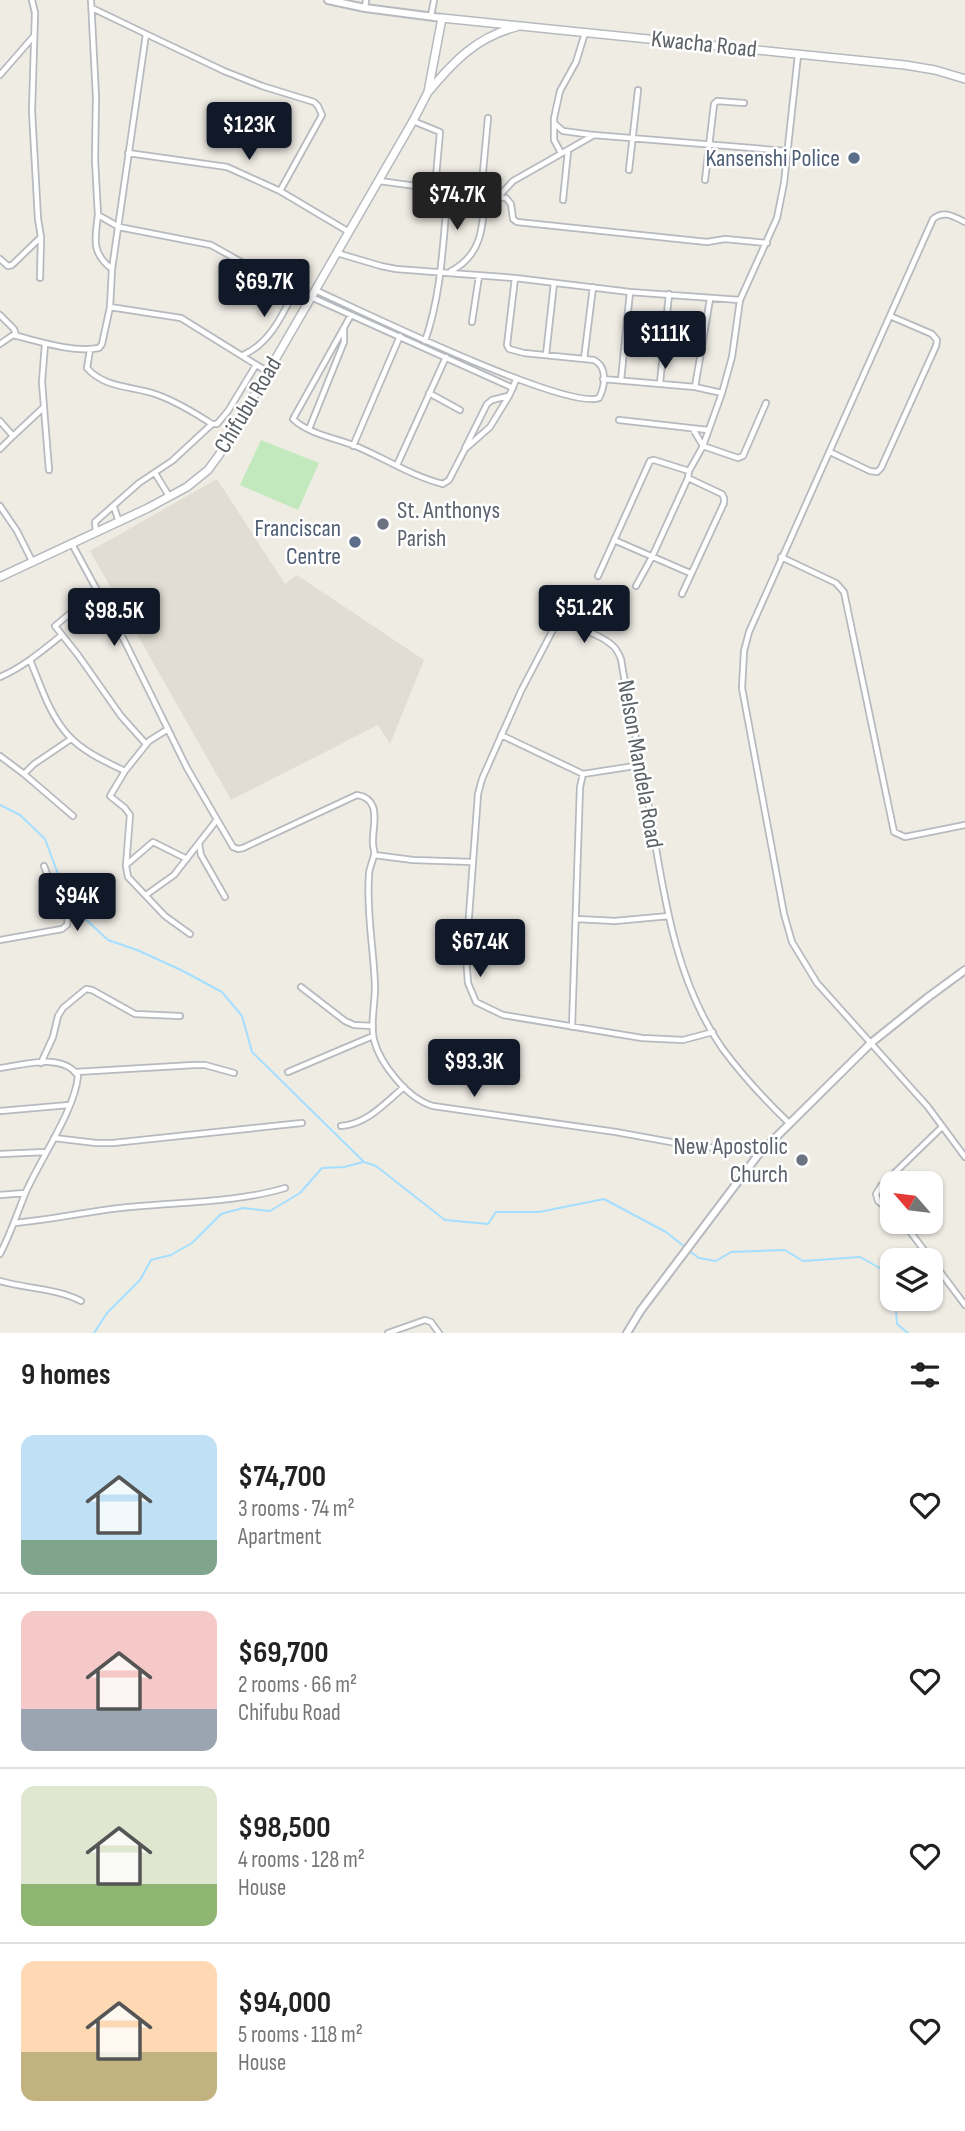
<!DOCTYPE html>
<html lang="en">
<head>
<meta charset="utf-8">
<style>
	:root { --surface:#fff; --page:#f6f6f6; --text:#222; --muted:#767676; --line:#e0e0e0; --accent:#111827 }
	body { margin:0; font-family:"Sofia Sans Condensed",sans-serif; background:var(--page); color:var(--text); height:100vh; display:flex; flex-direction:column; font-size:26px; white-space:nowrap }
	* { box-sizing:border-box; margin:0 }
	p { font-size:23px; color:var(--muted) }
	.icon { flex:none; width:38px; height:38px; fill:none; stroke:currentColor; stroke-width:2; stroke-linecap:round; stroke-linejoin:round }
	.map { position:relative; height:1333px; overflow:hidden }
	.side { display:flex; flex-direction:column; background:var(--surface); flex:1 }
	.side>* { flex:none }
	.needle { width:46px; rotate:298deg }
	.tools { position:absolute; left:880px; top:1171px; display:grid; gap:14px }
	.tools a { display:grid; place-items:center; width:63px; height:63px; border-radius:14px; background:var(--surface); box-shadow:0 2px 5px #0004; font-size:35px }
	.price { position:absolute; translate:-50% -60px; padding:0 16px; border-radius:7px; background:var(--accent); color:#fff; font-size:23px; line-height:46px; filter:drop-shadow(0 2px 4px #0008) }
	.price::after { content:''; position:absolute; left:50%; top:42px; width:21px; height:16px; margin-left:-10px; background:inherit; clip-path:polygon(0 0,100% 0,50% 100%) }
	.price.on { background:#222; color:#fff }
	ul { padding:0; list-style:none }
	li { display:flex; align-items:center; gap:21px; height:175px; padding:0 21px }
	li+li { border-top:2px solid var(--line) }
	li span { display:grid; place-items:center; flex:none; width:196px; height:140px; border-radius:14px; color:#555 }
	li>.icon { margin-inline-start:auto }
	span .icon { width:84px; height:84px; fill:#fffc; stroke-width:1 }
	li b { font-size:30px }
	h2 { display:flex; justify-content:space-between; align-items:center; height:84px; padding:0 21px; font-size:30px }
	.map>svg:first-child { display:block }
	.education { fill:#e1ddd4 }
	.green { fill:#c2e8be }
	.lines { fill:none; stroke-linecap:round; stroke-linejoin:round }
	.stream { stroke:#a4dfff; stroke-width:2 }
	.minor-casing { stroke:#b6babf; stroke-width:8 }
	.tertiary-casing { stroke:#b6babf; stroke-width:10 }
	.secondary-casing { stroke:#b5babf; stroke-width:10 }
	.minor { stroke:#fff; stroke-width:4.5 }
	.tertiary { stroke:#fff; stroke-width:6 }
	.secondary { stroke:#fff; stroke-width:7 }
	.service-dot { fill:#5c6f8a; stroke:#fff; stroke-width:2.5 }
	.worship-dot { fill:#6b7280; stroke:#fff; stroke-width:2.5 }
	.labels { text-anchor:middle; dominant-baseline:central; stroke-width:5; stroke-linejoin:round; paint-order:stroke }
	.street-label { font-size:24px; fill:#5c6165; stroke:#fff }
	.service-label { font-size:24px; fill:#4e5e75; stroke:#fff; text-anchor:end }
	.worship-label { font-size:24px; fill:#5b616d; stroke:#fff; text-anchor:start }
</style>
</head>
<body>
<div class="map">
<svg width="965" height="1333" viewBox="0 0 965 1333">
	<rect width="100%" height="100%" fill="#efece4"/>
	<!-- education -->
	<path class="education" d="M217,479L285,584L297,575L424,660L390,744L378,725L231,800L90,551Z"/>
	<!-- green -->
	<path class="green" d="M261,440L319,463L298,510L240,485Z"/>
	<g class="lines">
		<!-- stream -->
		<path class="stream" d="M0,805L20,815L45,839L58,874L80,914L108,940L137,950L181,970L222,992L242,1016L252,1052L364,1162L376,1166L445,1220L488,1224L496,1212H539L604,1199L666,1232L685,1247
			M689,1251L699,1258L716,1261L731,1252L785,1250L803,1261L860,1257L883,1270L892,1288
			M895,1298L897,1324L908,1333
			M94,1333L107,1313L140,1280L151,1260L171,1255L192,1243L221,1214L243,1208L270,1211L300,1193L322,1168L344,1167L363,1162"/>
		<defs>
			<path id="minor" d="M91,0L96,97L95,160L98,215L119,227L211,245L309,300
				M92,8L146,34L112,269L110,307L181,318L268,372
				M365,8L366,0
				M431,16L434,0
				M146,34L224,71L262,86L314,102L318,106L322,115L280,191
				M0,75L33,37
				M413,121L440,132L435,188
				M555,124L563,131L593,135
				M128,153L227,167L280,191L349,232
				M561,153L554,140V118L560,91L576,62L585,33
				M629,170L638,90
				M705,180L714,104L717,101L744,103
				M379,181L506,198L511,204L513,219L517,222L707,242L725,239L767,243
				M481,193L488,118
				M500,195L513,181L594,135L787,151
				M563,200L568,151
				M98,215C95,239 91,253 112,269
				M965,222C953,216 944,210 933,219L749,632L744,651L742,688L784,914L792,942L817,983L928,1107L965,1157
				M337,253L381,266L396,269L515,278L630,292L740,300
				M0,259L8,266L12,265L41,237L38,219L32,111L35,13L32,0
				M451,271C482,255 483,227 485,194
				M40,278L41,238
				M315,290C357,309 567,411 599,398C605,386 608,367 594,360L524,353L509,349L507,345L515,278
				M311,297L513,388
				M0,315L14,329L16,335
				M351,315L293,419C307,433 334,438 353,445C383,457 411,476 443,484L449,480L465,449L490,427L509,396L516,380
				M472,322L479,276
				M425,341C442,293 443,240 448,190
				M0,344L13,335C38,341 73,353 99,348L102,344L110,307
				M90,350L87,368C105,389 135,386 158,395C177,402 195,413 212,424H217L228,411L256,365
				M243,355C269,344 282,316 294,292
				M546,355L554,283
				M584,359L593,287
				M603,379L695,387L722,393
				M621,380L630,292
				M660,383L669,294
				M695,387L710,299
				M429,393L460,410
				M44,408L49,470
				M619,420L708,430
				M0,421L13,436L0,449
				M309,429L344,342V328
				M693,429L703,446L738,458L743,456L766,403
				M13,436L44,407L42,382L45,344
				M353,446L400,336
				M465,448L487,404L492,400L508,396
				M830,452L870,471L877,472L881,468L936,346L937,340L932,334L890,316
				M397,465L446,357
				M155,473L169,496
				M0,506L17,531L32,561
				M114,507L119,522
				M96,532L95,522L139,483L172,461L212,424
				M614,540L690,573
				M72,544L125,642L187,768L233,847L238,849L243,848L357,795C364,796 370,799 373,807C377,818 372,832 373,844C373,848 375,851 374,855C373,861 369,868 369,875C366,912 374,950 375,987C375,1004 370,1024 374,1040C380,1064 408,1099 433,1106L616,1132L687,1145L746,1151L758,1155
				M781,557L836,583L844,592L894,832L905,837L965,825
				M598,576L650,461L654,460L689,471
				M636,586L652,557L688,478L689,471L703,446L722,393L732,357L740,300L777,218L784,183L798,55
				M97,591L55,626L78,655L121,716L146,744
				M682,594L724,503V498L722,494L688,478
				M30,660C41,686 49,714 68,735C82,751 106,762 125,771
				M0,677C23,667 42,651 62,635
				M168,729L149,741L125,771L110,796L125,808L130,815L126,866L128,877L165,916L190,934
				M501,735L583,774L580,787L572,1027
				M71,739L34,764L24,774L73,816
				M0,756L24,774
				M583,774L641,765
				M199,844L201,855L225,897
				M374,855L413,860L473,862
				M126,865L153,842L187,859
				M146,895L174,875L216,821
				M577,919L615,921L669,916
				M0,940L62,929L67,925C70,911 58,900 53,888C49,881 47,873 44,866
				M301,987L345,1021L354,1025L373,1026
				M713,1032L683,1040L642,1038L503,1015L476,1002L468,983L466,956L478,794L482,779L521,691L556,624C569,622 602,636 612,645C617,649 619,654 621,659C628,703 638,746 646,790C662,877 670,973 722,1048C742,1075 765,1100 789,1123
				M41,1063L53,1037L58,1016L63,1008L86,989L92,990L135,1014L180,1016
				M0,1068C24,1065 63,1052 78,1076C75,1110 39,1161 25,1194C17,1214 10,1235 0,1254
				M76,1072L194,1065H205L234,1073
				M288,1072L373,1036
				M0,1111L69,1105
				M341,1126C367,1124 384,1104 404,1087
				M54,1138L96,1143H113L302,1123
				M0,1154L46,1152
				M0,1195L25,1193
				M892,1212L878,1201L876,1194L881,1186L942,1127
				M903,1222L965,1305
				M14,1223C50,1220 85,1212 120,1208C172,1202 236,1203 285,1188
				M0,1281C27,1289 56,1288 81,1301
				M388,1333L425,1320L431,1322L439,1333"/>
			<path id="tertiary" d="M328,0L365,8L442,18
				M627,1333L641,1310L758,1155L871,1043L927,998L965,970"/>
			<path id="secondary" d="M429,91C454,61 477,37 516,27
				M0,577L148,508L187,487L208,470L219,455L268,372L413,121L428,92L442,18L905,65L935,70L965,79"/>
		</defs>
		<!-- minor casing -->
		<use href="#minor" class="minor-casing"/>
		<!-- tertiary casing -->
		<use href="#tertiary" class="tertiary-casing"/>
		<!-- secondary casing -->
		<use href="#secondary" class="secondary-casing"/>
		<!-- minor -->
		<use href="#minor" class="minor"/>
		<!-- tertiary -->
		<use href="#tertiary" class="tertiary"/>
		<!-- secondary -->
		<use href="#secondary" class="secondary"/>
	</g>
	<!-- markers -->
	<g class="service-dot">
		<circle cx="854" cy="158" r="7"/>
		<circle cx="355" cy="542" r="7"/>
	</g>
	<g class="worship-dot">
		<circle cx="383" cy="524" r="7"/>
		<circle cx="802" cy="1160" r="7"/>
	</g>
	<g class="labels">
		<!-- street labels -->
		<g class="street-label">
			<text transform="translate(704 44) rotate(6)">Kwacha Road</text>
			<text transform="translate(248 405) rotate(-59)">Chifubu Road</text>
			<text transform="translate(640 764) rotate(80)">Nelson Mandela Road</text>
		</g>
		<!-- service labels -->
		<g class="service-label">
			<text x="840" y="158">Kansenshi Police</text>
			<text x="341" y="528">Franciscan<tspan x="341" dy="28">Centre</tspan></text>
		</g>
		<!-- worship labels -->
		<g class="worship-label">
			<text x="397" y="510">St. Anthonys<tspan x="397" dy="28">Parish</tspan></text>
			<text x="788" y="1146" text-anchor="end">New Apostolic<tspan x="788" dy="28">Church</tspan></text>
		</g>
	</g>
</svg>
<div class="tools">
<a><svg class="needle" viewBox="-14 -14 28 28"><path d="M0-13l5 13h-10z" fill="#e53935"/><path d="M0 13l5-13h-10z" fill="#767676"/></svg></a>
<a><svg class="icon" aria-label="layers" viewBox="0 0 24 24"><path d="M12 4l9 5-9 5-9-5zM3 14l9 5 9-5"/></svg></a>
</div>
<b class="price" style="left:249px;top:162px">$123K</b>
<b class="price on" style="left:457px;top:232px">$74.7K</b>
<b class="price" style="left:264px;top:319px">$69.7K</b>
<b class="price" style="left:665px;top:371px">$111K</b>
<b class="price" style="left:584px;top:645px">$51.2K</b>
<b class="price" style="left:114px;top:648px">$98.5K</b>
<b class="price" style="left:77px;top:933px">$94K</b>
<b class="price" style="left:480px;top:979px">$67.4K</b>
<b class="price" style="left:474px;top:1099px">$93.3K</b>
</div>
<section class="side">
<h2>9 homes<svg class="icon" aria-label="filters" viewBox="0 0 24 24"><path d="M4 7h16M4 17h16"/><circle cx="9" cy="7" r="2"/><circle cx="15" cy="17" r="2"/></svg></h2>
<ul>
<li><span style="background:linear-gradient(#bfe0f5 75%,#7fa58c 0)"><svg class="icon" aria-label="home" viewBox="0 0 24 24"><path d="M3 11l9-7 9 7M6 9v11h12V9"/></svg></span><div><b>$74,700</b><p>3 rooms · 74 m²</p><p>Apartment</p></div><svg class="icon" aria-label="heart" viewBox="0 0 24 24"><path d="M12 20l-8-8c-3-5 5-10 8-4 3-6 11-1 8 4z"/></svg></li>
<li><span style="background:linear-gradient(#f6c9c9 70%,#9aa5b1 0)"><svg class="icon" aria-label="home" viewBox="0 0 24 24"><path d="M3 11l9-7 9 7M6 9v11h12V9"/></svg></span><div><b>$69,700</b><p>2 rooms · 66 m²</p><p>Chifubu Road</p></div><svg class="icon" aria-label="heart" viewBox="0 0 24 24"><path d="M12 20l-8-8c-3-5 5-10 8-4 3-6 11-1 8 4z"/></svg></li>
<li><span style="background:linear-gradient(#dfe7d0 70%,#8fb573 0)"><svg class="icon" aria-label="home" viewBox="0 0 24 24"><path d="M3 11l9-7 9 7M6 9v11h12V9"/></svg></span><div><b>$98,500</b><p>4 rooms · 128 m²</p><p>House</p></div><svg class="icon" aria-label="heart" viewBox="0 0 24 24"><path d="M12 20l-8-8c-3-5 5-10 8-4 3-6 11-1 8 4z"/></svg></li>
<li><span style="background:linear-gradient(#ffd9b3 65%,#c2b280 0)"><svg class="icon" aria-label="home" viewBox="0 0 24 24"><path d="M3 11l9-7 9 7M6 9v11h12V9"/></svg></span><div><b>$94,000</b><p>5 rooms · 118 m²</p><p>House</p></div><svg class="icon" aria-label="heart" viewBox="0 0 24 24"><path d="M12 20l-8-8c-3-5 5-10 8-4 3-6 11-1 8 4z"/></svg></li>
</ul>
</section>
</body>
</html>
